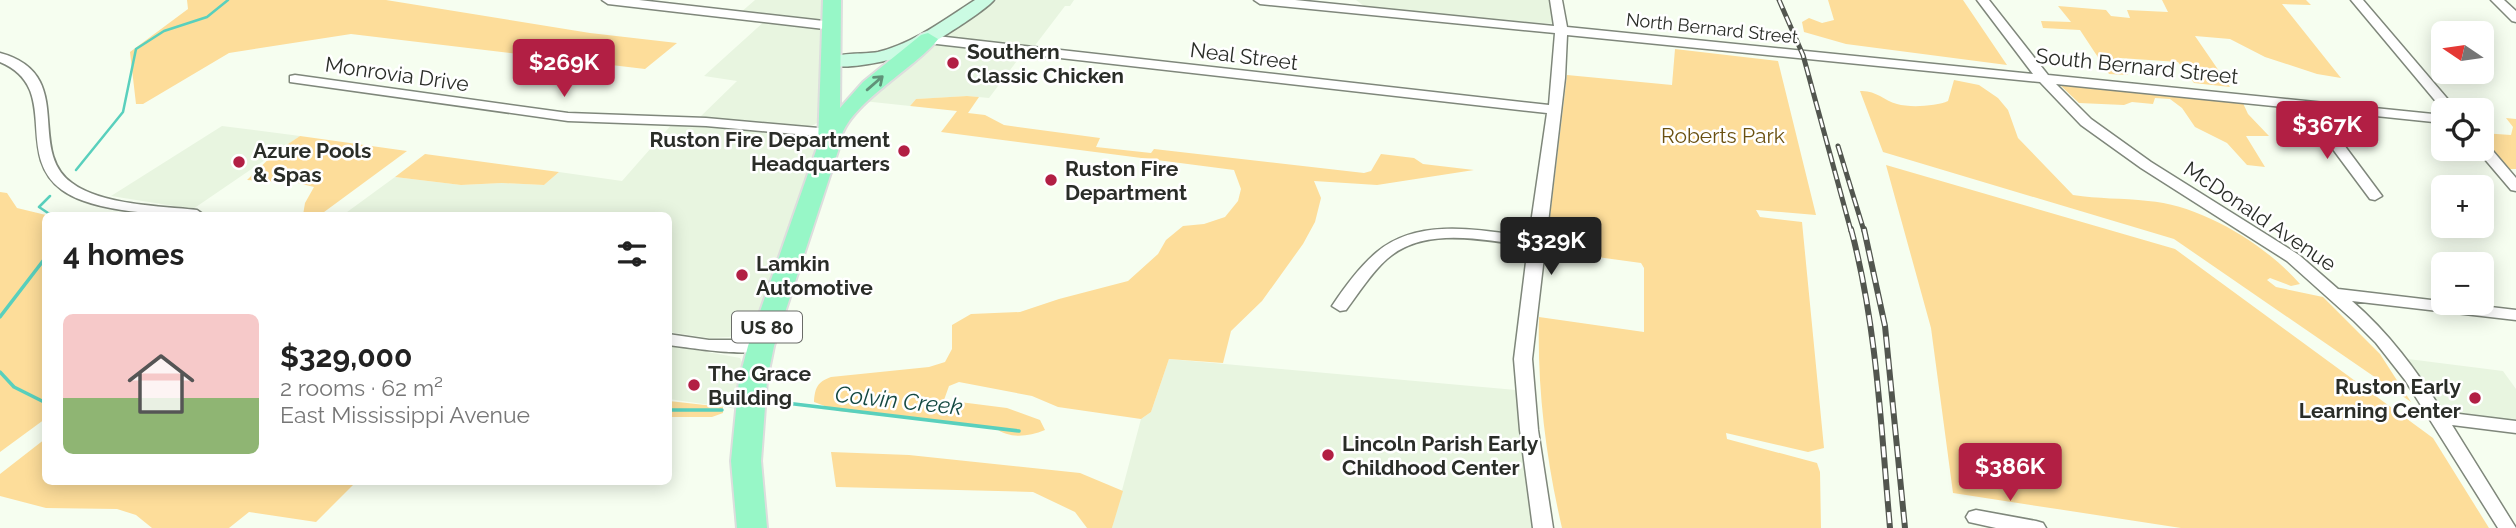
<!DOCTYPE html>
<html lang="en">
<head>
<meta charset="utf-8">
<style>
	:root { --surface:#fff; --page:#f2f2f2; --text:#222; --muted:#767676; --line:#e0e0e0; --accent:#b21f44 }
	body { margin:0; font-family:Raleway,sans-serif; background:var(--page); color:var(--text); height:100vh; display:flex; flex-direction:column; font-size:26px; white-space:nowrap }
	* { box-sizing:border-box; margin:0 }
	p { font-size:23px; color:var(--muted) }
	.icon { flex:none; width:38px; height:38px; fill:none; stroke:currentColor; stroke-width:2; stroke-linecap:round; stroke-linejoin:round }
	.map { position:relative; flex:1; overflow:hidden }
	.panel { position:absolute; left:42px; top:212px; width:630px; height:273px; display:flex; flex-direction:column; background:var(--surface); border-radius:10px; box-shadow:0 4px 18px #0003 }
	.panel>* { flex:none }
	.needle { width:46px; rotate:283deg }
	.controls { position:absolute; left:2431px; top:21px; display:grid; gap:14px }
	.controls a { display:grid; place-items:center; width:63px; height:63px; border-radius:10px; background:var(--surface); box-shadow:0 4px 18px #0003; font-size:35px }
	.price { position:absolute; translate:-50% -60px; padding:0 16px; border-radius:7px; background:var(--accent); color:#fff; font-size:23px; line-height:46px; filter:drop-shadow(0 2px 4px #0008) }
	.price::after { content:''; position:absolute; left:50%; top:42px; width:21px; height:16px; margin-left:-10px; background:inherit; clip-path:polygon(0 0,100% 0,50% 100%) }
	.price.current { background:#222; color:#fff }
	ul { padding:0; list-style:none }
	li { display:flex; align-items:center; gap:21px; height:175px; padding:0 21px }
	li+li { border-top:2px solid var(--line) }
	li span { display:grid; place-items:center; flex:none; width:196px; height:140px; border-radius:10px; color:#555 }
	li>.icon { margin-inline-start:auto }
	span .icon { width:84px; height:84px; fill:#fffc; stroke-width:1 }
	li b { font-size:30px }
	h2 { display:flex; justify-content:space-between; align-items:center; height:84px; padding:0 21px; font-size:30px }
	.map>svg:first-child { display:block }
	.built { fill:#e8f5e0 }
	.green { fill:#fddd9a }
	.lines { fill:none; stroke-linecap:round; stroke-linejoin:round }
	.stream-far1 { stroke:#59d0bd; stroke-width:2.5 }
	.stream { stroke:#59d0bd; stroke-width:3.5 }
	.minor-casing { stroke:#7f877b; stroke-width:3 }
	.secondary-casing { stroke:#7f877b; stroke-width:3 }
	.primary-casing { stroke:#ddd; stroke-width:4 }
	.minor { fill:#fff; fill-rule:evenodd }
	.secondary { fill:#cbfbe3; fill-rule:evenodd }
	.primary { fill:#97f7c7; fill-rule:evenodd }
	.rail-far1-casing { stroke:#52564f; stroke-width:5 }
	.rail-casing { stroke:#52564f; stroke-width:6 }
	.rail-far1 { stroke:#fff; stroke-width:2.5; stroke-dasharray:9; stroke-linecap:butt }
	.rail { stroke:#fff; stroke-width:3.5; stroke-dasharray:11; stroke-linecap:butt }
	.oneway { stroke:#609278 }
	.poi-dot { fill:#b21f44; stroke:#fff; stroke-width:2.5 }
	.labels { text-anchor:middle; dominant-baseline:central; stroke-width:5; stroke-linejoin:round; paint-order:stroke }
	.far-street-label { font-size:18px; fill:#2a2d28; stroke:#fff }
	.shield { fill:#fff; stroke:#6a6c68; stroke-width:2 }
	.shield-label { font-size:19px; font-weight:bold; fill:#2a2d28 }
	.poi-label { font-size:21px; font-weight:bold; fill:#2a2d28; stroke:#fff; text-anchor:start }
	.street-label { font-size:21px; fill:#2a2d28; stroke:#fff }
	.park-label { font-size:21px; fill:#6a5010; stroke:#fff }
	.water-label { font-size:23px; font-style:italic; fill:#154942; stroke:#fff }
</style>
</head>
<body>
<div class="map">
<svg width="2516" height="528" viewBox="0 0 2516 528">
	<rect width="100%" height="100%" fill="#f6fef0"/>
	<!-- built -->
	<path class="built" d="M755,0H823L819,121L814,125L803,127L698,119L737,81L704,76L766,20L740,13Z
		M997,0H1074L1070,6H1065L1033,48L947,37V33Z
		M1356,0H1552L1555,24L1436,15L1364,6Z
		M936,44L1023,53L989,98L967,96L916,99L910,106L863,101L930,45Z
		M673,123L815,136L818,139L816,154L759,319L749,329L729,337L709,338L669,332L668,215H343L395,177L461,185L502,183L544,185L559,172L622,181Z
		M222,126L300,136L193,209L111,196Z
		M669,345L740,358L744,366L737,409L669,399Z
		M1169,359L1516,390L1532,528H1112L1141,419L1151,412Z
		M2408,359L2503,371L2516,389V423L2445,412Z"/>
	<!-- green -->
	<path class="green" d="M187,0H386L590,33L677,43L645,69L351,34L229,53L143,104H136L130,52L188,9Z
		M1828,0H1963L2007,65L1846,44L1804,32L1802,22L1809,18L1822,23L1834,20Z
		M2162,0H2306L2311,5L2282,4L2341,78L2317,74L2265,57L2230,39L2195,36L2230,87L2194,83L2178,62L2120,58L2128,75L2109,74L2080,30L2043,28L2041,21L2071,22L2058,6L2106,10L2111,16L2130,18L2127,10L2168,12Z
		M1675,49L1778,61L1816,215L1756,210L1760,217L1802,222L1824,448L1808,452L1726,433L1727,439L1817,463L1820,472L1821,528H1562C1546,459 1537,388 1539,317L1644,332V268L1641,263L1546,250L1567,75L1672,85Z
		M1954,80L1979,85L1998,98L2008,110L2018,138L2073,195C2098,199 2122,198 2148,201C2201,205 2265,244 2300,284L2291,286L2270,278L2267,280L2276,287L2323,297L2380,354L2411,402L2174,239L1883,152L1860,91C1876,90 1883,100 1897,104C1910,108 1937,106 1948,101Z
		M2067,83L2242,101L2248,114L2269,136H2246L2265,167L2247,165L2227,143L2195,127L2182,108L2170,99L2155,98L2153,104L2132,102L2124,105L2079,103L2060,85Z
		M967,96L979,97L968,113L985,115L1004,125L1100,138L1096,147L1151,153L1154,149L1364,173L1371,171L1381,154L1414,158L1423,164L1474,170L1377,185L1314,181L1321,198L1315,222L1303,244L1262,301L1231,331L1223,363L1169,359L1151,412L1141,419L1058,407L1032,396L959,382L949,386L944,400L1007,408L1040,420L1045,430C1027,437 1010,439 995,428L838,411L814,402C815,388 817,382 831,377L929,367L945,362L952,349V325L971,314L1020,312L1059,299L1128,281L1158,254L1166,240L1183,226L1204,224L1225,217L1238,201L1241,189L1234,170L941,132L957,111L910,106L916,99Z
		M2506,118L2516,119V169H2510L2482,139V133L2511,135L2513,127Z
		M300,136L407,151L320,215H303L305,203L314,187L298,183L247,180L276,152Z
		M425,154L559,172L544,185L502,183L461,185L395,177Z
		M1886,165L2175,249L2433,438L2489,528H2181L1953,493L1931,328Z
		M0,192L7,193L17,208L46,215L45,419L0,452Z
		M669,401L723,407V413L712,417H669Z
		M45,439L46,481H357L316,522L249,512L229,528H152L136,515L117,509L46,508L0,496V474Z
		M831,452L909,455L1080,473L1123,491L1112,528H1087L1075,512L1033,492L836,487Z"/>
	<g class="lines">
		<!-- stream-far1 -->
		<path class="stream-far1" d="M76,170L123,112L136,49L164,31L207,17L228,0
			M50,196L39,207L51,215"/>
		<!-- stream -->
		<path class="stream" d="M0,317L46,257
			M0,372L14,387L46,403
			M775,404L786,403L1019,431
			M668,410H722"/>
		<defs>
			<path id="minor" d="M602,0H639L833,22L839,26L833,30L608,4Z
				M1254,0H1295L1554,26L1550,0H1562L1567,27L2033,74L1977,0H1989L2048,75L2443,115V123L2318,110L2382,196L2375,200L2370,199L2303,109L2056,84L2091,119L2151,162L2299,255L2338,289L2516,310V320L2352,301C2389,333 2416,370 2443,412L2516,421V433L2452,425L2516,528H2498L2405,380L2376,343L2354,321L2287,261L2141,168L2081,125L2040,82L1567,35L1565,78L1532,359L1538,430L1553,528H1533L1520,430L1514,359L1528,246C1484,240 1424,226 1387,259C1371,273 1359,293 1346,310L1340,311L1332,306C1344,288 1360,266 1377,252C1418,217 1481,230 1529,237L1547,113L928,43L922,39L928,35L1549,105L1555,33L1260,4Z
				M2351,0H2363L2457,110H2443Z
				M2491,0H2504L2516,11V22L2512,21Z
				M0,53C78,74 25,149 72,183C101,205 161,206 197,210L204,215C166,215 93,213 62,190C13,154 62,88 0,62Z
				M295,75L568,113L706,118L830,129L837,133L830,137L706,126L568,121L290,82V76Z
				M2482,143L2487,144L2516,178V191L2511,190L2477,150L2482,149Z
				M668,334L709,340H761L769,346C758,360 688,347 668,345Z
				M1976,510L2036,521L2043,523L2046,528H1996L1969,522L1966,517L1969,512Z"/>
			<path id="secondary" d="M975,0H994C985,11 927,48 913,53C897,59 836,74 825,62C835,51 863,55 878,52C914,43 944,20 975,0Z"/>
			<path id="primary" d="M823,0H841L840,108L863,82L921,35L928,33L938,39C918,67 840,108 840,145L774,346L767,380L761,461L767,528H737L731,461L739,380L748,346L818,145Z"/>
		</defs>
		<!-- minor casing -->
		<use href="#minor" class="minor-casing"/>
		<!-- secondary casing -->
		<use href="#secondary" class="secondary-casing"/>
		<!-- primary casing -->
		<use href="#primary" class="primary-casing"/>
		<!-- minor -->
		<use href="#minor" class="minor"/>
		<!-- secondary -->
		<use href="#secondary" class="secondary"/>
		<!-- primary -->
		<use href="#primary" class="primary"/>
		<defs>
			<path id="rail-far1" d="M1779,0L1803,55L1851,231
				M1838,146L1864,231"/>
			<path id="rail" d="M1851,229C1877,326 1881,428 1890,528
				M1864,229L1885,326L1905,528"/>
		</defs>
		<!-- rail-far1 casing -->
		<use href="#rail-far1" class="rail-far1-casing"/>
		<!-- rail casing -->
		<use href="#rail" class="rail-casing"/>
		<!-- rail-far1 -->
		<use href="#rail-far1" class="rail-far1"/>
		<!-- rail -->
		<use href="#rail" class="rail"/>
	</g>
	<!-- one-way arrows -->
	<defs><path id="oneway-shaft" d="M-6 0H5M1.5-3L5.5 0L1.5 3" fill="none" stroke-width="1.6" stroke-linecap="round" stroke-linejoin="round" transform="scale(1.75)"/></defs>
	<use class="oneway" href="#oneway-shaft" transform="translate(875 83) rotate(-41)"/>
	<!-- markers -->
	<g class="poi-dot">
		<circle cx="953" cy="63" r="7"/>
		<circle cx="904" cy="151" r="7"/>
		<circle cx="239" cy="162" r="7"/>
		<circle cx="1051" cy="180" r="7"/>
		<circle cx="742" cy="275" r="7"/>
		<circle cx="694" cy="385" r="7"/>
		<circle cx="2475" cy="398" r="7"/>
		<circle cx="1328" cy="455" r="7"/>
	</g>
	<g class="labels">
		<!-- far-street labels -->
		<g class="far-street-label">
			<text transform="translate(1712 28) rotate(6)">North Bernard Street</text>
		</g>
		<!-- shield labels -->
		<rect class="shield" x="732" y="311.5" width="70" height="31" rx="5"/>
		<g class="shield-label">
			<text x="767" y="327">US 80</text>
		</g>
		<!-- poi labels -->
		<g class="poi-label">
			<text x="967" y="51">Southern<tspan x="967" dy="24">Classic Chicken</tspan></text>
			<text x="890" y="139" text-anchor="end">Ruston Fire Department<tspan x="890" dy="24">Headquarters</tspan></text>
			<text x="253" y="150">Azure Pools<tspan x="253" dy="24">&amp; Spas</tspan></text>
			<text x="1065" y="168">Ruston Fire<tspan x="1065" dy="24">Department</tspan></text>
			<text x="756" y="263">Lamkin<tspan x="756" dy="24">Automotive</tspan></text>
			<text x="708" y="373">The Grace<tspan x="708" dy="24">Building</tspan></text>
			<text x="2461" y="386" text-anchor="end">Ruston Early<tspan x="2461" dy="24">Learning Center</tspan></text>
			<text x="1342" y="443">Lincoln Parish Early<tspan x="1342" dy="24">Childhood Center</tspan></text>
		</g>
		<!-- street labels -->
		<g class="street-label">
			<text transform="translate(1244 56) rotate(7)">Neal Street</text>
			<text transform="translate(2137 66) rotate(6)">South Bernard Street</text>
			<text transform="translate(397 74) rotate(8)">Monrovia Drive</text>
			<text transform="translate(2260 216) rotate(34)">McDonald Avenue</text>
		</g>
		<!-- park labels -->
		<g class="park-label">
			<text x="1723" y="135">Roberts Park</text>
		</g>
		<!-- water labels -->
		<g class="water-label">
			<text transform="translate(899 400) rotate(6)">Colvin Creek</text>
		</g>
	</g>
</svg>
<div class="controls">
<a><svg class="needle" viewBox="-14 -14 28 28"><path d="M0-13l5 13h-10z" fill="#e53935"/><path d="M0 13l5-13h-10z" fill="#767676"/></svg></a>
<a><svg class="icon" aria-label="locate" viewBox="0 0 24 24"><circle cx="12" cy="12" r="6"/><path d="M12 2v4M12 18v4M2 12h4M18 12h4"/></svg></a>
<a>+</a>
<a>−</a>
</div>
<b class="price" style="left:564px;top:99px">$269K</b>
<b class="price" style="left:2327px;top:161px">$367K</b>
<b class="price current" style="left:1551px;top:277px">$329K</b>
<b class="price" style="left:2010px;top:503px">$386K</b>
<section class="panel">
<h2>4 homes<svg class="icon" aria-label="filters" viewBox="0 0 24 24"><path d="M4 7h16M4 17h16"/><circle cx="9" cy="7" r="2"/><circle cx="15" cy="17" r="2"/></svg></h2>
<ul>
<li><span style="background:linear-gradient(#f6c9c9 60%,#8fb573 0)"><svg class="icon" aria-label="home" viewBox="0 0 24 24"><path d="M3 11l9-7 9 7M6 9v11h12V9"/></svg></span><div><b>$329,000</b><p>2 rooms · 62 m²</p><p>East Mississippi Avenue</p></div></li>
</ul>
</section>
</div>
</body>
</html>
